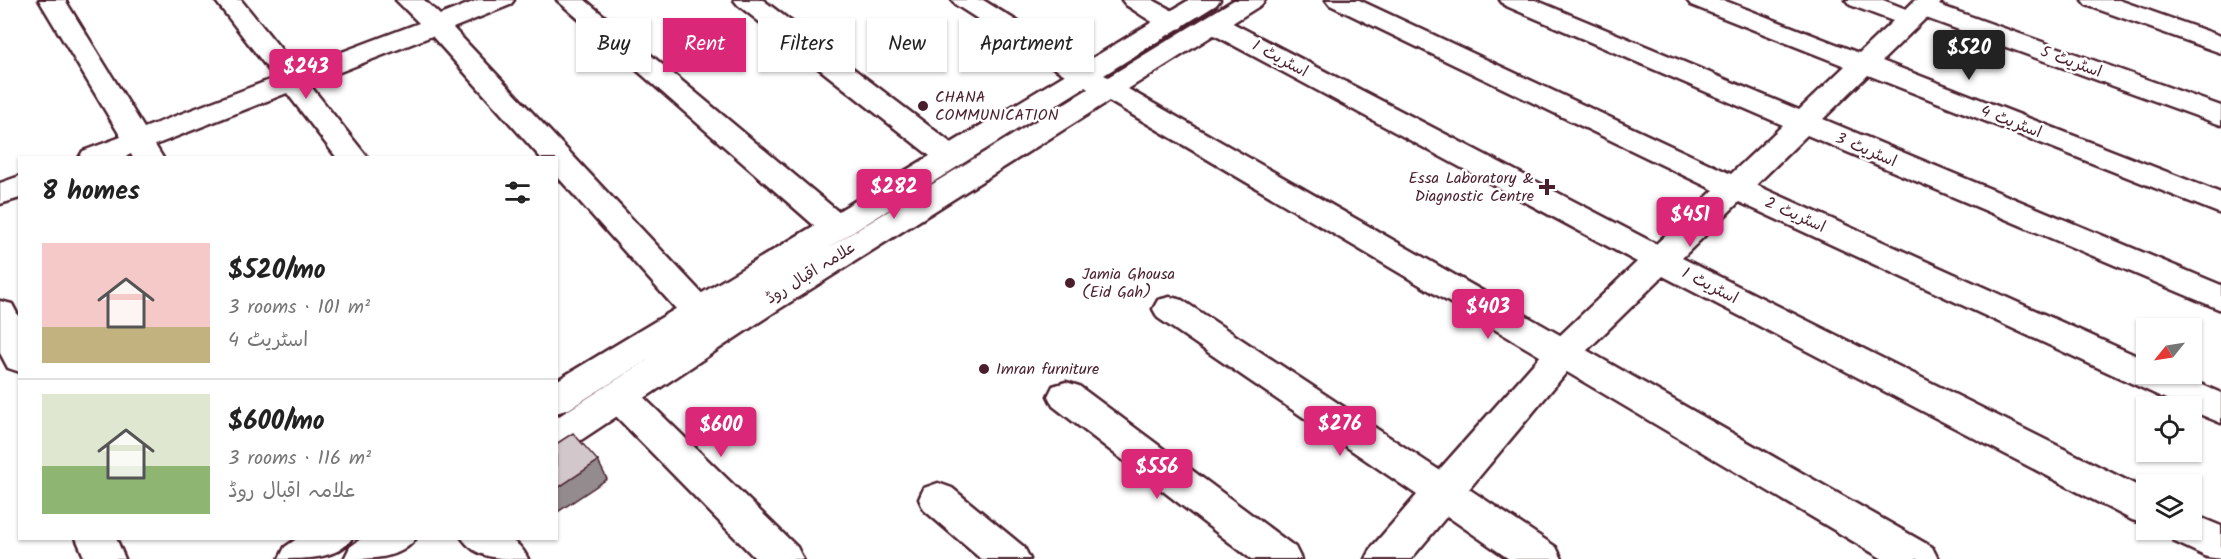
<!DOCTYPE html>
<html lang="en">
<head>
<meta charset="utf-8">
<style>
	:root { --surface:#fff; --page:#f6f6f6; --text:#222; --muted:#767676; --line:#e0e0e0; --accent:#db2777 }
	body { margin:0; font-family:Kalam,"Playpen Sans Arabic",sans-serif; background:var(--page); color:var(--text); height:100vh; display:flex; flex-direction:column; font-size:22px; white-space:nowrap }
	* { box-sizing:border-box; margin:0 }
	p { font-size:20px; color:var(--muted) }
	.icon { flex:none; width:33px; height:33px; fill:none; stroke:currentColor; stroke-width:2; stroke-linecap:round; stroke-linejoin:round }
	.map { position:relative; flex:1; overflow:hidden }
	.panel { position:absolute; left:18px; top:156px; width:540px; height:384px; display:flex; flex-direction:column; background:var(--surface); border-radius:0px; box-shadow:0 2px 4px #0004 }
	.panel>* { flex:none }
	.hud { position:absolute; left:576px; top:18px; width:570px; height:54px; display:flex; gap:12px }
	.needle { width:39px; rotate:240deg }
	.fabs { position:absolute; left:2136px; top:318px; display:grid; gap:12px }
	.fabs a { display:grid; place-items:center; width:66px; height:66px; border-radius:0px; background:var(--surface); box-shadow:0 2px 4px #0004; font-size:30px }
	.price { position:absolute; translate:-50% -51px; padding:0 14px; border-radius:6px; background:var(--accent); color:#fff; font-size:20px; line-height:39px; filter:drop-shadow(0 2px 3px #0008) }
	.price::after { content:''; position:absolute; left:50%; top:36px; width:18px; height:14px; margin-left:-9px; background:inherit; clip-path:polygon(0 0,100% 0,50% 100%) }
	.price.on { background:#222; color:#fff }
	ul { padding:0; list-style:none }
	li { display:flex; align-items:center; gap:18px; height:150px; padding:0 24px }
	li+li { border-top:2px solid var(--line) }
	li span { display:grid; place-items:center; flex:none; width:168px; height:120px; border-radius:0px; color:#555 }
	li>.icon { margin-inline-start:auto }
	span .icon { width:72px; height:72px; fill:#fffc; stroke-width:1 }
	li b { font-size:26px }
	h2 { display:flex; justify-content:space-between; align-items:center; height:72px; padding:0 24px; font-size:26px }
	.chip { padding:0 21px; border-radius:0px; background:var(--surface); box-shadow:0 2px 4px #0004; font-size:21px; line-height:54px }
	.chip.on { background:var(--accent); color:#fff }
	.map>svg:first-child { display:block }
	.lines { fill:none; stroke-linecap:round; stroke-linejoin:round }
	.street-casing { stroke:#4a1f2b; stroke-width:5 }
	.secondary-casing { stroke:#4a1f2b; stroke-width:5 }
	.street { fill:#fff; fill-rule:evenodd }
	.secondary { fill:#fff; fill-rule:evenodd }
	.shaded-wall { fill:#938b8e; stroke:#4a1f2b; stroke-width:1.5 }
	.building { fill:#d2c7cb; stroke:#4a1f2b; stroke-width:1.5 }
	.poi-dot { fill:#4a1f2b; stroke:#fff; stroke-width:2 }
	.labels { text-anchor:middle; dominant-baseline:central; stroke-width:5; stroke-linejoin:round; paint-order:stroke }
	.street-label { font-size:16px; fill:#4a1f2b; stroke:#fff }
	.poi-label { font-size:16px; fill:#4a1f2b; stroke:#fff; text-anchor:start }
</style>
</head>
<body>
<div class="map">
<svg width="2221" height="559" viewBox="0 0 2221 559">
	<rect width="100%" height="100%" fill="#fff"/>
	<filter id="ink" filterUnits="userSpaceOnUse"><feTurbulence type="fractalNoise" baseFrequency=".0167" numOctaves="2"/><feDisplacementMap in="SourceGraphic" scale="12" xChannelSelector="R" yChannelSelector="G"/><feConvolveMatrix kernelMatrix="1 2 1 2 8 2 1 2 1" color-interpolation-filters="sRGB"/></filter>
	<g filter="url(#ink)">
		<g class="lines">
			<defs>
				<path id="street" d="M39,0H65L144,128L275,78L215,0H241L297,69L419,23L396,0H424L440,15L478,0H514L510,5L453,28L710,302L715,311L710,320L698,323L686,320L556,175V158H541L432,36L309,84L368,158H337L287,93L155,145L163,158H133L131,154L123,158H79L83,151L121,137Z
					M557,0H585L847,219L852,227L847,235L836,238L825,235Z
					M734,0H763L959,149L964,156L959,163L949,165L939,163L738,5Z
					M952,0H983L1096,70L1100,76L1096,82L1086,84L1076,82L956,5Z
					M1122,0H1153L1182,16L1186,22L1182,28C1162,33 1143,15 1126,5Z
					M1326,0H1359L1731,174L1783,125L1504,5L1500,0H1535L1799,110L1845,66L1691,5L1687,0H1723L1859,53L1893,21L1850,5L1846,0H1883L1906,9L1915,0H1943L1939,5L2221,106V125L1926,18L1882,61L2221,193V214L1868,75L1823,119L2221,285V310L1807,135L1756,185L2146,360V374H2177L2221,393V423L2192,411V406H2181L1739,202L1682,258L2146,490V524L2132,520L1663,276L1575,362L1469,489L1556,547L1562,559H1509L1447,516L1411,559H1366L1372,547L1417,495L1158,318L1153,309L1158,300L1170,297L1182,300L1439,470L1551,344L1637,262L1205,30L1201,24L1205,18L1214,16L1223,18L1656,244L1714,190L1330,5Z
					M2082,0H2119L2221,36V53L2086,5Z
					M20,176V198L0,204V183Z
					M0,301L12,304L20,319V372L8,368L0,353Z
					M619,382L632,386L797,547L803,559H756L606,406L601,396L606,386Z
					M1066,382L1079,386L1295,547L1301,559H1251L1053,406L1048,396L1053,386Z
					M938,483L952,488L1024,547L1030,559H981L924,510L919,499L924,488Z
					M2192,514L2221,526V559L2207,557L2175,542L2169,530H2192Z
					M76,538H116L125,559H85Z
					M462,538C491,538 514,529 528,559C500,559 476,559 462,538Z"/>
				<path id="secondary" d="M1189,0H1220L1216,5L1104,75L1108,77L1234,0H1265L1261,5L1128,89L1932,547L1938,559H1883L1109,101L773,313L569,448L556,452V418L654,356L569,409L556,413V381ZM1085,87L1088,89L826,249Z
					M298,538H352C338,559 307,559 279,559L285,547Z
					M362,538H416C401,559 373,559 344,559L350,547Z"/>
			</defs>
			<!-- street casing -->
			<use href="#street" class="street-casing"/>
			<!-- secondary casing -->
			<use href="#secondary" class="secondary-casing"/>
			<!-- street -->
			<use href="#street" class="street"/>
			<!-- secondary -->
			<use href="#secondary" class="secondary"/>
		</g>
		<!-- shaded-wall -->
		<path class="shaded-wall" d="M598,461L607,479L556,513V489Z"/>
		<!-- building -->
		<path class="building" d="M573,433L598,461L556,489V444Z"/>
	</g>
	<!-- markers -->
	<g class="poi-dot">
		<circle cx="923" cy="106" r="6"/>
		<path d="M1544 178h6v6h6v6h-6v6h-6v-6h-6v-6h6z"/>
		<circle cx="1070" cy="283" r="6"/>
		<circle cx="984" cy="369" r="6"/>
	</g>
	<g class="labels">
		<!-- street labels -->
		<g class="street-label">
			<text transform="translate(1280 59) rotate(28)">اسٹریٹ 1</text>
			<text transform="translate(2071 62) rotate(20)">اسٹریٹ 5</text>
			<text transform="translate(2011 122) rotate(21)">اسٹریٹ 4</text>
			<text transform="translate(1866 150) rotate(23)">اسٹریٹ 3</text>
			<text transform="translate(1795 215) rotate(24)">اسٹریٹ 2</text>
			<text transform="translate(811 273) rotate(-32)">علامہ اقبال روڈ</text>
			<text transform="translate(1710 286) rotate(27)">اسٹریٹ 1</text>
		</g>
		<!-- poi labels -->
		<g class="poi-label">
			<text x="935" y="97">CHANA<tspan x="935" dy="18">COMMUNICATION</tspan></text>
			<text x="1534" y="178" text-anchor="end">Essa Laboratory &amp;<tspan x="1534" dy="18">Diagnostic Centre</tspan></text>
			<text x="1082" y="274">Jamia Ghousa<tspan x="1082" dy="18">(Eid Gah)</tspan></text>
			<text x="996" y="369">Imran furniture</text>
		</g>
	</g>
</svg>
<div class="fabs">
<a><svg class="needle" viewBox="-14 -14 28 28"><path d="M0-13l5 13h-10z" fill="#e53935"/><path d="M0 13l5-13h-10z" fill="#767676"/></svg></a>
<a><svg class="icon" aria-label="locate" viewBox="0 0 24 24"><circle cx="12" cy="12" r="6"/><path d="M12 2v4M12 18v4M2 12h4M18 12h4"/></svg></a>
<a><svg class="icon" aria-label="layers" viewBox="0 0 24 24"><path d="M12 4l9 5-9 5-9-5zM3 14l9 5 9-5"/></svg></a>
</div>
<b class="price on" style="left:1969px;top:81px">$520</b>
<b class="price" style="left:306px;top:100px">$243</b>
<b class="price" style="left:894px;top:220px">$282</b>
<b class="price" style="left:1690px;top:248px">$451</b>
<b class="price" style="left:1488px;top:340px">$403</b>
<b class="price" style="left:1340px;top:457px">$276</b>
<b class="price" style="left:721px;top:458px">$600</b>
<b class="price" style="left:1157px;top:500px">$556</b>
<div class="hud">
<a class="chip">Buy</a>
<a class="chip on">Rent</a>
<a class="chip">Filters</a>
<a class="chip">New</a>
<a class="chip">Apartment</a>
</div>
<section class="panel">
<h2>8 homes<svg class="icon" aria-label="filters" viewBox="0 0 24 24"><path d="M4 7h16M4 17h16"/><circle cx="9" cy="7" r="2"/><circle cx="15" cy="17" r="2"/></svg></h2>
<ul>
<li><span style="background:linear-gradient(#f6c9c9 70%,#c2b280 0)"><svg class="icon" aria-label="home" viewBox="0 0 24 24"><path d="M3 11l9-7 9 7M6 9v11h12V9"/></svg></span><div><b>$520/mo</b><p>3 rooms · 101 m²</p><p>اسٹریٹ 4</p></div></li>
<li><span style="background:linear-gradient(#dfe7d0 60%,#8fb573 0)"><svg class="icon" aria-label="home" viewBox="0 0 24 24"><path d="M3 11l9-7 9 7M6 9v11h12V9"/></svg></span><div><b>$600/mo</b><p>3 rooms · 116 m²</p><p>علامہ اقبال روڈ</p></div></li>
</ul>
</section>
</div>
</body>
</html>
